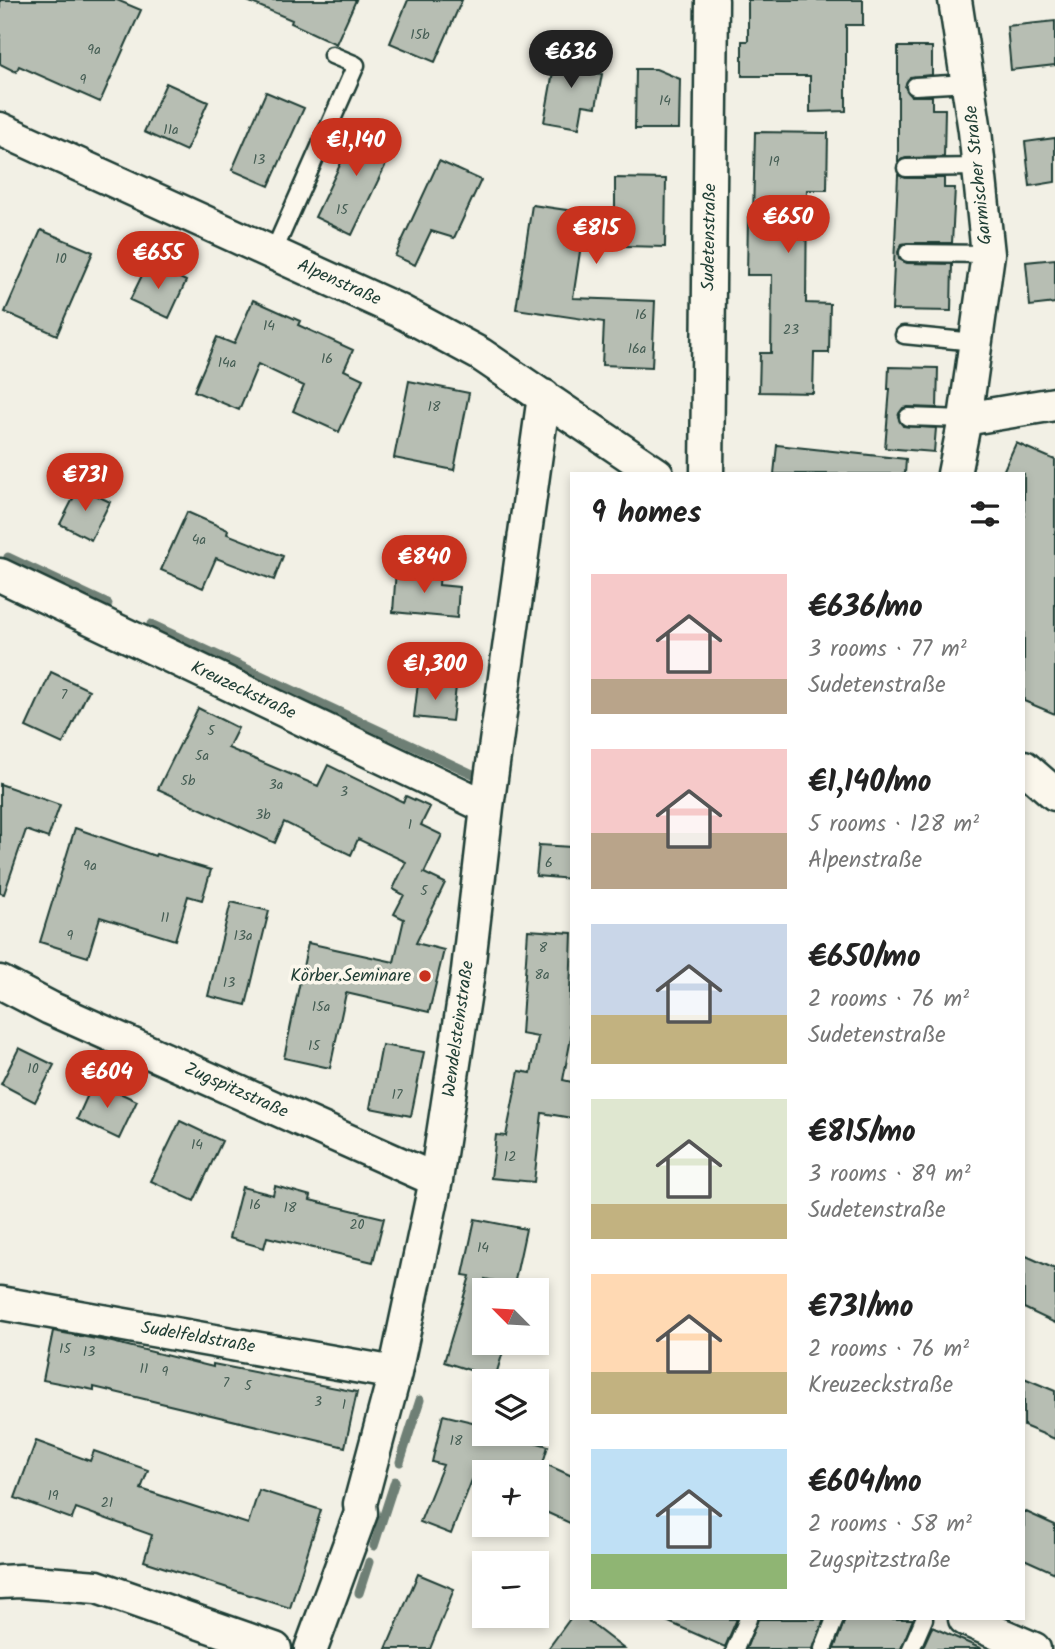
<!DOCTYPE html>
<html lang="en">
<head>
<meta charset="utf-8">
<style>
	:root { --surface:#fff; --page:#f2f2f2; --text:#222; --muted:#767676; --accent:#c8321e }
	body { margin:0; font-family:Kalam,sans-serif; background:var(--page); color:var(--text); height:100vh; display:flex; flex-direction:column; font-size:26px; white-space:nowrap }
	* { box-sizing:border-box; margin:0 }
	p { font-size:23px; color:var(--muted) }
	.icon { flex:none; width:38px; height:38px; fill:none; stroke:currentColor; stroke-width:2; stroke-linecap:round; stroke-linejoin:round }
	.map { position:relative; flex:1; overflow:hidden }
	.details { position:absolute; left:570px; top:472px; width:455px; height:1148px; display:flex; flex-direction:column; background:var(--surface); border-radius:0px; box-shadow:0 4px 10px #0003 }
	.details>* { flex:none }
	.needle { width:46px; rotate:294deg }
	.controls { position:absolute; left:472px; top:1278px; display:grid; gap:14px }
	.controls a { display:grid; place-items:center; width:77px; height:77px; border-radius:0px; background:var(--surface); box-shadow:0 4px 10px #0003; font-size:35px }
	.price { position:absolute; translate:-50% -60px; padding:0 16px; border-radius:24px; background:var(--accent); color:#fff; font-size:23px; line-height:46px; filter:drop-shadow(0 2px 4px #0008) }
	.price::after { content:''; position:absolute; left:50%; top:42px; width:21px; height:16px; margin-left:-10px; background:inherit; clip-path:polygon(0 0,100% 0,50% 100%) }
	.price.selected { background:#222; color:#fff }
	ul { padding:0; list-style:none }
	li { display:flex; align-items:center; gap:21px; height:175px; padding:0 21px }
	li span { display:grid; place-items:center; flex:none; width:196px; height:140px; border-radius:0px; color:#555 }
	li>.icon { margin-inline-start:auto }
	span .icon { width:84px; height:84px; fill:#fffc; stroke-width:1 }
	li b { font-size:30px }
	h2 { display:flex; justify-content:space-between; align-items:center; height:84px; padding:0 21px; font-size:30px }
	.map>svg:first-child { display:block }
	.lines { fill:none; stroke-linecap:round; stroke-linejoin:round }
	.stream { stroke:#6e7f75; stroke-width:9 }
	.building { fill:#b7beb3; stroke:#1f3d34; stroke-width:2 }
	.service-casing { stroke:#1f3d34; stroke-width:21 }
	.minor-casing { stroke:#1f3d34; stroke-width:37 }
	.service { stroke:#fbf7ec; stroke-width:16 }
	.minor { stroke:#fbf7ec; stroke-width:32 }
	.poi-dot { fill:#c8321e; stroke:#fbf7ec; stroke-width:2.5 }
	.labels { text-anchor:middle; dominant-baseline:central; stroke-width:7; stroke-linejoin:round; paint-order:stroke }
	.number-label { font-size:14px; fill:#455d54 }
	.street-label { font-size:18px; fill:#1f3d34; stroke:#fbf7ec }
	.poi-label { font-size:18px; fill:#1f3d34; stroke:#fbf7ec; text-anchor:end }
</style>
</head>
<body>
<div class="map">
<svg width="1055" height="1649" viewBox="0 0 1055 1649">
	<rect width="100%" height="100%" fill="#f2f0e5"/>
	<filter id="ink" filterUnits="userSpaceOnUse"><feTurbulence type="fractalNoise" baseFrequency=".0143" numOctaves="2"/><feDisplacementMap in="SourceGraphic" scale="14" xChannelSelector="R" yChannelSelector="G"/><feConvolveMatrix kernelMatrix="1 2 1 2 8 2 1 2 1" color-interpolation-filters="sRGB"/></filter>
	<g filter="url(#ink)">
		<g class="lines">
			<!-- stream -->
			<path class="stream" d="M8,557L108,604
				M151,624L475,775
				M400,1462L420,1400
				M374,1546L395,1481
				M359,1593L369,1562"/>
		</g>
		<!-- building -->
		<path class="building" d="M0,0H117L141,10L100,102L19,66L16,72L0,64Z
			M245,0H356L336,44L291,23L292,20Z
			M408,0H462L435,62L390,43Z
			M748,0H863V25H846V111L810,112V76H742V41H748Z
			M1055,21V65L1011,70L1007,26Z
			M898,47H932V75L910,77L905,87L911,96H932V109H945L944,157L906,158L898,161Z
			M557,50L589,56L586,72L602,74L596,107L583,105L579,128L544,122Z
			M636,69H656L680,79L679,129H635Z
			M166,83L208,102L186,151L144,132Z
			M266,92L304,108L269,186L232,170Z
			M361,121L398,139L352,235L315,217Z
			M755,132L828,133L827,190H807L806,303L830,304L829,353H814L813,393L759,392L760,353H771L772,275H747L748,217H753Z
			M1055,138V182L1030,186L1025,142Z
			M439,161L481,180L454,238L431,231L415,265L395,256Z
			M898,175L906,178H944V188H955L952,243H907L902,244L898,252L899,259L907,263L952,264L951,311L892,310Z
			M615,178L666,179L665,247L581,245L573,298L655,301L652,367L602,365L604,322L516,309L532,205L615,217Z
			M41,230L93,252L57,335L5,312Z
			M1055,259V303L1030,306L1026,262Z
			M148,263L186,281L169,318L130,300Z
			M253,300L300,321L298,325L353,350L344,370L363,379L339,432L293,411L304,386L258,364L239,410L194,391L217,337L234,344Z
			M889,367L938,368L937,408L908,407L903,408L898,416L903,426L936,428L934,452L885,448L890,389H888Z
			M409,381L469,393L454,470L394,458Z
			M1016,443L1055,460V714L1024,701V474H1002Z
			M777,445L906,459L905,474H774Z
			M79,487L110,502L91,540L60,524Z
			M187,512L228,530L227,534L283,556L274,580L216,558L203,588L161,570Z
			M396,569L440,573L439,585L459,587L457,618L393,612Z
			M51,672L89,690L63,744L26,727Z
			M418,683L456,687L452,721L414,717Z
			M198,708L238,728L228,748L318,786L328,765L403,802L406,796L430,807L421,825L442,835L424,873L445,883L416,943L444,950L429,1012L346,993L330,1068L284,1058L308,943L394,962L404,919L394,914L404,895L393,889L406,862L358,839L351,855L284,822L275,843L158,789Z
			M0,784L60,805L48,838L26,830L4,894L0,893Z
			M75,828L155,856L156,854L211,870L202,900L188,896L175,940L100,917L88,957L40,942Z
			M539,845L572,847V879L536,876Z
			M231,902L269,911L246,1005L208,996Z
			M528,930L572,933L569,1026H572V1033L563,1080L572,1082V1118L542,1113L534,1182L491,1178L496,1135L506,1136L519,1071L531,1073L538,1037L521,1034Z
			M382,1045L424,1052L411,1116L370,1108Z
			M19,1048L54,1065L35,1102L1,1084Z
			M94,1081L137,1101L119,1139L77,1119Z
			M180,1121L222,1141L194,1201L151,1181Z
			M275,1186L311,1196L310,1200L384,1218L373,1262L267,1237L264,1248L229,1238L242,1187L273,1195Z
			M475,1219L526,1229L514,1285L485,1279V1342H506L495,1378L444,1362L470,1276L463,1275Z
			M1024,1255L1055,1269V1323L1024,1308Z
			M53,1331L112,1342L213,1367V1364L357,1392L345,1447L94,1387V1390L43,1380Z
			M1024,1378L1055,1391V1439L1024,1426Z
			M443,1415L485,1425V1433H505L548,1446L543,1463L572,1476V1524L537,1508V1472H485V1483L472,1480L451,1534L420,1522L443,1465L432,1462Z
			M36,1441L90,1461L94,1451L148,1470L141,1489L248,1524L259,1490L321,1510L290,1608L144,1561L152,1535L76,1508L72,1519L15,1498Z
			M1024,1511L1055,1525V1573L1024,1559Z
			M418,1574L454,1589L430,1649H386Z
			M572,1616V1619H585L624,1649H548Z
			M662,1619H737L725,1647Z
			M758,1619H824L813,1649H746Z
			M845,1619H913L901,1649H834Z
			M932,1627L982,1649H922Z"/>
		<g class="lines">
			<defs>
				<path id="service" d="M915,86L968,83
					M906,168L979,167
					M273,253L356,65L332,55
					M908,253L988,254
					M904,335L975,342
					M908,417L965,419
					M735,1649L748,1619
					M823,1649L835,1619
					M911,1649L924,1619"/>
				<path id="minor" d="M0,129L400,311L480,354L657,474
					M965,419L1055,404
					M707,474L712,0
					M954,474L965,419L988,254L975,131L955,0
					M0,575L487,807
					M1024,767L1055,794
					M0,982L50,1008L436,1180
					M0,1303L395,1373
					M0,1582L20,1581L97,1587L275,1649
					M965,1619L1034,1649
					M311,1649L361,1513L360,1504L395,1373L436,1180L467,979L487,807L544,396"/>
			</defs>
			<!-- service casing -->
			<use href="#service" class="service-casing"/>
			<!-- minor casing -->
			<use href="#minor" class="minor-casing"/>
			<!-- service -->
			<use href="#service" class="service"/>
			<!-- minor -->
			<use href="#minor" class="minor"/>
		</g>
	</g>
	<!-- markers -->
	<circle class="poi-dot" cx="425" cy="976" r="7"/>
	<g class="labels">
		<!-- number labels -->
		<g class="number-label">
			<text x="420" y="35">15b</text>
			<text x="94" y="50">9a</text>
			<text x="83" y="80">9</text>
			<text x="665" y="101">14</text>
			<text x="171" y="130">11a</text>
			<text x="259" y="160">13</text>
			<text x="774" y="162">19</text>
			<text x="342" y="210">15</text>
			<text x="61" y="259">10</text>
			<text x="641" y="315">16</text>
			<text x="269" y="326">14</text>
			<text x="791" y="330">23</text>
			<text x="637" y="349">16a</text>
			<text x="327" y="359">16</text>
			<text x="227" y="363">14a</text>
			<text x="434" y="407">18</text>
			<text x="199" y="540">4a</text>
			<text x="64" y="695">7</text>
			<text x="211" y="731">5</text>
			<text x="202" y="756">5a</text>
			<text x="188" y="781">5b</text>
			<text x="276" y="785">3a</text>
			<text x="344" y="792">3</text>
			<text x="263" y="815">3b</text>
			<text x="410" y="825">1</text>
			<text x="549" y="863">6</text>
			<text x="90" y="866">9a</text>
			<text x="424" y="891">5</text>
			<text x="165" y="918">11</text>
			<text x="70" y="936">9</text>
			<text x="243" y="936">13a</text>
			<text x="543" y="948">8</text>
			<text x="542" y="975">8a</text>
			<text x="229" y="983">13</text>
			<text x="321" y="1007">15a</text>
			<text x="314" y="1046">15</text>
			<text x="33" y="1069">10</text>
			<text x="397" y="1095">17</text>
			<text x="197" y="1145">14</text>
			<text x="510" y="1157">12</text>
			<text x="255" y="1205">16</text>
			<text x="290" y="1208">18</text>
			<text x="357" y="1225">20</text>
			<text x="483" y="1248">14</text>
			<text x="65" y="1349">15</text>
			<text x="89" y="1352">13</text>
			<text x="144" y="1369">11</text>
			<text x="165" y="1372">9</text>
			<text x="226" y="1383">7</text>
			<text x="248" y="1386">5</text>
			<text x="318" y="1402">3</text>
			<text x="344" y="1405">1</text>
			<text x="456" y="1441">18</text>
			<text x="53" y="1496">19</text>
			<text x="107" y="1503">21</text>
		</g>
		<!-- street labels -->
		<g class="street-label">
			<text transform="translate(979 175) rotate(-96)">Garmischer Straße</text>
			<text transform="translate(710 237) rotate(-89)">Sudetenstraße</text>
			<text transform="translate(339 283) rotate(24)">Alpenstraße</text>
			<text transform="translate(243 691) rotate(25)">Kreuzeckstraße</text>
			<text transform="translate(459 1029) rotate(-82)">Wendelsteinstraße</text>
			<text transform="translate(236 1091) rotate(24)">Zugspitzstraße</text>
			<text transform="translate(198 1338) rotate(10)">Sudelfeldstraße</text>
		</g>
		<!-- poi labels -->
		<g class="poi-label">
			<text x="411" y="976">Körber.Seminare</text>
		</g>
	</g>
</svg>
<div class="controls">
<a><svg class="needle" viewBox="-14 -14 28 28"><path d="M0-13l5 13h-10z" fill="#e53935"/><path d="M0 13l5-13h-10z" fill="#767676"/></svg></a>
<a><svg class="icon" aria-label="layers" viewBox="0 0 24 24"><path d="M12 4l9 5-9 5-9-5zM3 14l9 5 9-5"/></svg></a>
<a>+</a>
<a>−</a>
</div>
<b class="price selected" style="left:571px;top:90px">€636</b>
<b class="price" style="left:356px;top:178px">€1,140</b>
<b class="price" style="left:788px;top:255px">€650</b>
<b class="price" style="left:596px;top:266px">€815</b>
<b class="price" style="left:158px;top:291px">€655</b>
<b class="price" style="left:85px;top:513px">€731</b>
<b class="price" style="left:424px;top:595px">€840</b>
<b class="price" style="left:435px;top:702px">€1,300</b>
<b class="price" style="left:107px;top:1110px">€604</b>
<section class="details">
<h2>9 homes<svg class="icon" aria-label="filters" viewBox="0 0 24 24"><path d="M4 7h16M4 17h16"/><circle cx="9" cy="7" r="2"/><circle cx="15" cy="17" r="2"/></svg></h2>
<ul>
<li><span style="background:linear-gradient(#f6c9c9 75%,#b9a48a 0)"><svg class="icon" aria-label="home" viewBox="0 0 24 24"><path d="M3 11l9-7 9 7M6 9v11h12V9"/></svg></span><div><b>€636/mo</b><p>3 rooms · 77 m²</p><p>Sudetenstraße</p></div></li>
<li><span style="background:linear-gradient(#f6c9c9 60%,#b9a48a 0)"><svg class="icon" aria-label="home" viewBox="0 0 24 24"><path d="M3 11l9-7 9 7M6 9v11h12V9"/></svg></span><div><b>€1,140/mo</b><p>5 rooms · 128 m²</p><p>Alpenstraße</p></div></li>
<li><span style="background:linear-gradient(#c9d6e8 65%,#c2b280 0)"><svg class="icon" aria-label="home" viewBox="0 0 24 24"><path d="M3 11l9-7 9 7M6 9v11h12V9"/></svg></span><div><b>€650/mo</b><p>2 rooms · 76 m²</p><p>Sudetenstraße</p></div></li>
<li><span style="background:linear-gradient(#dfe7d0 75%,#c2b280 0)"><svg class="icon" aria-label="home" viewBox="0 0 24 24"><path d="M3 11l9-7 9 7M6 9v11h12V9"/></svg></span><div><b>€815/mo</b><p>3 rooms · 89 m²</p><p>Sudetenstraße</p></div></li>
<li><span style="background:linear-gradient(#ffd9b3 70%,#c2b280 0)"><svg class="icon" aria-label="home" viewBox="0 0 24 24"><path d="M3 11l9-7 9 7M6 9v11h12V9"/></svg></span><div><b>€731/mo</b><p>2 rooms · 76 m²</p><p>Kreuzeckstraße</p></div></li>
<li><span style="background:linear-gradient(#bfe0f5 75%,#8fb573 0)"><svg class="icon" aria-label="home" viewBox="0 0 24 24"><path d="M3 11l9-7 9 7M6 9v11h12V9"/></svg></span><div><b>€604/mo</b><p>2 rooms · 58 m²</p><p>Zugspitzstraße</p></div></li>
</ul>
</section>
</div>
</body>
</html>
